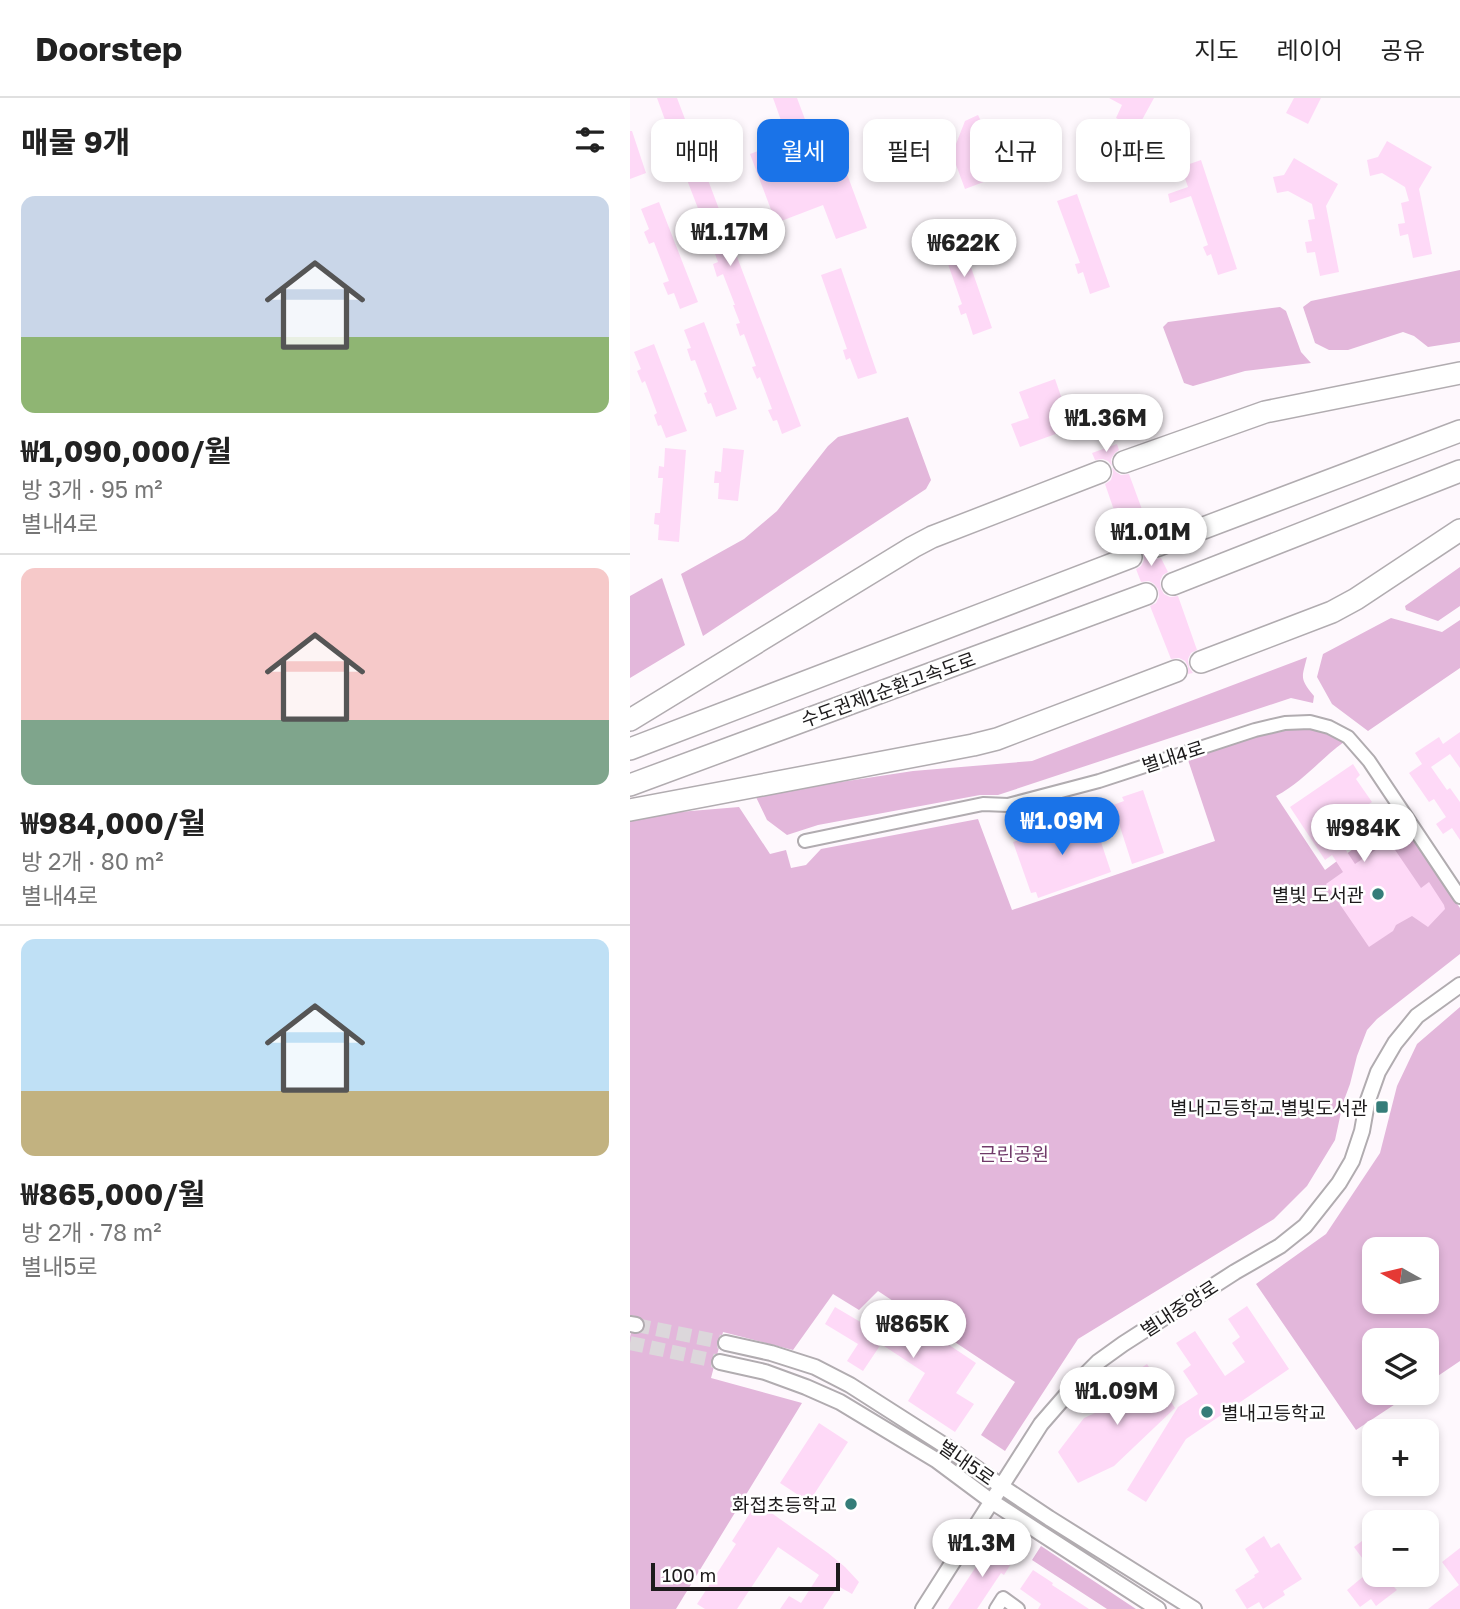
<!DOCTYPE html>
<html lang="ko">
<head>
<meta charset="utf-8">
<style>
	:root { --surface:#fff; --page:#f2f2f2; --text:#222; --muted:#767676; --line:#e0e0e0; --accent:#1a73e8 }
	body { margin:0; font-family:"Golos Text","Noto Sans KR",sans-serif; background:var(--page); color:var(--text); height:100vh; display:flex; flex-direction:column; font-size:26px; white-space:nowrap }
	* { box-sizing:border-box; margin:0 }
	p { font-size:23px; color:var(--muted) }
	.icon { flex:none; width:38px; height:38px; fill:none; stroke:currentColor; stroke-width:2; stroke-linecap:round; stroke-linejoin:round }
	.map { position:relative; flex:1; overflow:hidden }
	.drawer { display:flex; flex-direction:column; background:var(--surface); width:630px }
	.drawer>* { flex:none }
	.hud { position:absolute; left:21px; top:21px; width:665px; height:63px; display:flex; gap:14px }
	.needle { width:46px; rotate:278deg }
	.controls { position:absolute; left:732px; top:1139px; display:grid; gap:14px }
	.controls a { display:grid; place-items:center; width:77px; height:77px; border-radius:14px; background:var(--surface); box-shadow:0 4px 10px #0003; font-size:35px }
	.scale { position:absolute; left:21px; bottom:18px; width:189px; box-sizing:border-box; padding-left:7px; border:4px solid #1d1b1c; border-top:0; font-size:19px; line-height:24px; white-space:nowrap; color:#1d1b1c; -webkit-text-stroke:5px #fff; paint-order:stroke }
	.price { position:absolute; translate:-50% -60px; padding:0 16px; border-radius:24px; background:#fff; color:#222; font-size:23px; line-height:46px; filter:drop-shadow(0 2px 4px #0008) }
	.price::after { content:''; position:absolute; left:50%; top:42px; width:21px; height:16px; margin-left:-10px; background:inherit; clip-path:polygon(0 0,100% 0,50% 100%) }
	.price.selected { background:var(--accent); color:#fff }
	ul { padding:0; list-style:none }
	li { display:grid; align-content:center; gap:14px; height:371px; padding:0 21px }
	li+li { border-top:2px solid var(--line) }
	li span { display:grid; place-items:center; height:217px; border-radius:14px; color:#555 }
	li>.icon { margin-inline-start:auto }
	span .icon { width:126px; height:126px; fill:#fffc; stroke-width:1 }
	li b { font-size:30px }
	h2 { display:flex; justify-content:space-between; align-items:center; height:84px; padding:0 21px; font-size:30px }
	.chip { padding:0 24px; border-radius:14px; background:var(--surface); box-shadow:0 4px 10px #0003; font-size:24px; line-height:63px }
	.chip.selected { background:var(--accent); color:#fff }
	header { display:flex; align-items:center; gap:42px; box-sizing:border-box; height:98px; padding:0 35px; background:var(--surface); border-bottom:2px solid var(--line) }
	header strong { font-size:33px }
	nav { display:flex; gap:38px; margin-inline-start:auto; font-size:24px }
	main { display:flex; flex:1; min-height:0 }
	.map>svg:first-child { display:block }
	.green { fill:#e3b7db; fill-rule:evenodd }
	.building { fill:#fed9f7 }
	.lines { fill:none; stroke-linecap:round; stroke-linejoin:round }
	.tertiary-tunnel { stroke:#dcd7db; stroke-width:14; stroke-dasharray:14 7; stroke-linecap:butt }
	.minor-casing { stroke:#b1acb0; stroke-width:16 }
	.tertiary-casing { stroke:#b1acb0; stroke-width:18 }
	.motorway-casing { stroke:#b1acb0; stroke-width:24 }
	.minor { stroke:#fff; stroke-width:12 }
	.tertiary { stroke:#fff; stroke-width:14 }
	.motorway { stroke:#fff; stroke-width:21 }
	.poi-dot { fill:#357d79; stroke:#fff; stroke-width:2.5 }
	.labels { text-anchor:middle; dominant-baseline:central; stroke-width:5; stroke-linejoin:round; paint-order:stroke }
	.street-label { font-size:19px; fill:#1d1b1c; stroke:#fff }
	.poi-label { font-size:19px; fill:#1d1b1c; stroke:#fff; text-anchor:end }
	.park-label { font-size:19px; fill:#703a69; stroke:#fff }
</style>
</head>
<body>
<header>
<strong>Doorstep</strong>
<nav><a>지도</a><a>레이어</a><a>공유</a></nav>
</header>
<main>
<section class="drawer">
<h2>매물 9개<svg class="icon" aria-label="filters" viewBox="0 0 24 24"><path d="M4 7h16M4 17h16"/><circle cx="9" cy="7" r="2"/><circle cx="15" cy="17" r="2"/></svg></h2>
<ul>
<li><span style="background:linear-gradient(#c9d6e8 65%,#8fb573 0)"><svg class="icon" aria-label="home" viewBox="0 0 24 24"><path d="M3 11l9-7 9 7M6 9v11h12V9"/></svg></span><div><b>₩1,090,000/월</b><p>방 3개 · 95 m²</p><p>별내4로</p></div></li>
<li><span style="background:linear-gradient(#f6c9c9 70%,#7fa58c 0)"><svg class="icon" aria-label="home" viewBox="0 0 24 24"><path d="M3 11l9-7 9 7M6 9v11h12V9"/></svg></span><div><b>₩984,000/월</b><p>방 2개 · 80 m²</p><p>별내4로</p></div></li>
<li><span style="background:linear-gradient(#bfe0f5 70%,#c2b280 0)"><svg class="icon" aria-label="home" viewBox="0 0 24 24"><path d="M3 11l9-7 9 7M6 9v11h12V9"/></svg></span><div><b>₩865,000/월</b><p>방 2개 · 78 m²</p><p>별내5로</p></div></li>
</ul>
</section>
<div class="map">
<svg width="830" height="1511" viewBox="0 0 830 1511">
	<rect width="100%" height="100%" fill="#fef8fd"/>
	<!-- green -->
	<path class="green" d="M830,172V244L798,249L784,238L773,234L718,252H699L685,245L673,209L681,203Z
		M650,209L656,213L671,254L681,265L615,273L563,288L554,285L533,229L538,224Z
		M278,319L301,382L296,391L73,538L51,476L114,441L147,413L198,348L208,339Z
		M830,469V508L808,523L776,512L775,508Z
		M32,480L55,547L0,580V498Z
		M761,520L812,534L830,522V570L738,633L702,606L687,579L693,556Z
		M677,559C672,580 669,580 684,598L683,605L661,600L368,697H350L188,727L157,737L137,722L125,697L283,673L402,663Z
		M660,628H688L695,635L714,644C689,662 673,684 646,698L695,772L767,718L830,810V856L747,921L737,932L727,958L720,986L713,1005L705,1042L677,1088L644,1121L448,1241L375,1353L351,1337L385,1284L248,1193L229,1212L203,1196L163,1252L93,1234L81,1280L172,1305L46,1511H0V1239L5,1218L0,1217V723L49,714L109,709L140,756L156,752L161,770L176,767L191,751L348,721L382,812L585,743L558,662L563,660V657Z
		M830,909V1263L796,1286V1242H744V1295H782L726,1332L626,1186L696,1136L750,1055L767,988L787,946ZM744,1152H796V1204H744Z
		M379,1430L397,1442L390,1454L365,1437Z
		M411,1448L506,1511H477L402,1462Z"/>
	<!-- building -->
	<path class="building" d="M27,0H47L171,328L152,336L147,322L143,323L138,312L142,311L130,279L127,281L122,269L126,268L114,236L110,238L106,226L110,225L103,207H105L93,176L87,179L83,166L88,164L74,126L68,128L63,115L69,113L49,61L44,63L39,51L45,49Z
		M143,0H167L182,40L201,33L237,130L206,141L193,107L146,125L120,56L158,42Z
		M479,0H524L507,31L486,20L492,7Z
		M664,0H691L678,26L656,15Z
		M348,17L356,33L348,53L359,82L335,91L322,56L335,23Z
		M0,33H2L16,75L0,81Z
		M757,43L802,69L789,91L802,156L783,160L778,136L770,138L768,126L775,125L771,105L779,103L775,89L752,75L740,78L737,62L748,59Z
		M664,60L708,86L696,108L709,174L690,178L685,154L677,155L675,144L682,143L678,122L685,121L682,106L658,93L647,95L643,79L654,77Z
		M571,62L607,171L588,177L581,156L577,158L573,149L578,147L561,98L540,105L538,96L558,89L551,69Z
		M447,96L480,189L460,196L453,174L448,176L445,166L450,165L427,103Z
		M29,104L68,204L50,211L44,195L38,197L33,185L39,183L24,144L19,146L14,134L19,131L11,111Z
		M326,126L362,230L343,237L336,215L331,217L328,208L332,206L306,132Z
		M211,170L247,275L228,281L220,260L216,262L213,252L217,251L191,177Z
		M74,224L107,311L86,319L81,305L78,306L74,295L77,294L65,262L61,263L57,251L61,250L54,232Z
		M24,246L57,333L36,340L31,327L28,328L24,317L27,315L15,283L12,285L7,273L11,271L4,254Z
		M425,281L442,330L390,349L381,326L399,320L389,294Z
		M487,346L489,352L485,355L481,361L482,368L478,363L473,361L465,362L462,355Z
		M35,350L56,352L49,444L28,442L29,427L24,426L25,415H30L33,380H28L29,368L34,369Z
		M93,350L114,352L108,403L88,401L89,385H84L85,373L91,374Z
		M482,369L486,374L491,377L499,376L521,436L516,439L513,445L514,453L517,458L523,461L531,460L538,474L533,477L530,483L531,491L534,496L540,499L548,498L567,552L561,555L558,561L559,569L563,575L558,576V569L555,563L549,560L541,561L520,508L526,505L529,499L528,491L524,486L519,483L511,484L506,471L511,468L514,462L513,454L509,448L504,446L496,447L475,386L481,382L483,375Z
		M830,634V670L820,656L801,669L817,692L820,690L830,704V742L822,730L813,736L806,726L816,719L804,701L799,704L779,675L792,666L785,655L809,639L813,646Z
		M723,666L730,677L726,681L742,704L702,731L725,766L759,743L791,790L799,784L814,807L815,811L798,829L782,818L766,827L763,833L739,849L696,786L713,774L702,757L695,762L660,709Z
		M513,692L534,755L502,766L483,707L494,703L492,699Z
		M462,717L481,774L408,800L406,794L401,795L383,744Z
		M255,1204L346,1265L326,1295L344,1306L325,1334L278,1303L295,1275L251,1246L233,1273L217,1263L228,1246L195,1226L205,1209L239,1229Z
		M617,1208L659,1271L556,1341L516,1404L497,1392L548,1309L568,1296L553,1273L561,1267L546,1245L565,1233L595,1278L615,1264L602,1245L610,1239L598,1221Z
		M517,1266L545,1310L484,1368L448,1385L428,1354L454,1320L500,1299L490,1284Z
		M780,1321L789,1334H762Z
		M189,1325L218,1344L179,1404L150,1385Z
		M133,1409L198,1455L215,1469L229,1484L222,1496L208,1488L193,1511H150L159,1498L171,1505L189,1477L148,1449L107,1511H75L67,1506L106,1446L102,1443L122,1412L129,1416Z
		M744,1434V1477H780L764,1489L767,1492L746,1508L741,1501L730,1509L717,1492L741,1472L724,1449Z
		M634,1438L641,1450L649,1445L672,1481L653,1493L655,1497L633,1511L629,1504L617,1511L605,1492L625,1479L624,1477L629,1474L615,1451Z
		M361,1446L384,1461L374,1477L371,1475L347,1511H318Z
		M830,1450V1511H798L829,1487L812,1464Z
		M403,1472L423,1485L422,1487L459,1511H408L411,1506L390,1491Z"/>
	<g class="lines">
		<!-- tertiary-tunnel -->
		<path class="tertiary-tunnel" d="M6,1227L96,1245
			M0,1245L90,1264"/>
		<defs>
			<path id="minor" d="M175,743L353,706L378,707L469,683L625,632L655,625L680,624L699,629L718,639L739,663L830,799
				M366,1511L373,1500L388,1511"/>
			<path id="tertiary" d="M0,1226L6,1227
				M96,1245L141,1255L185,1269L220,1287L317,1349L371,1388L419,1420L564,1511
				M90,1264L135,1274L176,1289L210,1304L306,1362L361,1403L528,1511
				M293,1511L411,1326L445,1287L468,1264L493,1246L605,1174L650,1148L675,1128L709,1085L722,1063L732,1033L737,1005L748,974L765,945L787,918L830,887"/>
			<path id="motorway" d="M494,364L635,314L830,275
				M526,448L830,333
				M543,486L830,373
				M571,564L702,514L726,501L830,432
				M0,622L283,449L302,439L470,374
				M0,651L501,459
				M0,687L516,496
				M0,712L343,647L367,641L546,573"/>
		</defs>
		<!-- minor casing -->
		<use href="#minor" class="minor-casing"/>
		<!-- tertiary casing -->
		<use href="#tertiary" class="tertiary-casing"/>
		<!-- motorway casing -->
		<use href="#motorway" class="motorway-casing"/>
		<!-- minor -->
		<use href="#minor" class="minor"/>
		<!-- tertiary -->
		<use href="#tertiary" class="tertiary"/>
		<!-- motorway -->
		<use href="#motorway" class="motorway"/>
	</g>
	<!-- markers -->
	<g class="poi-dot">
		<circle cx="748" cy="796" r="7"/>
		<rect x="745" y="1002" width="14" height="14" rx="3.5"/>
		<circle cx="577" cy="1314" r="7"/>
		<circle cx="221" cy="1406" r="7"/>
	</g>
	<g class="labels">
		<!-- street labels -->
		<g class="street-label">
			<text transform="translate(258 591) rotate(-20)">수도권제1순환고속도로</text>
			<text transform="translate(543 658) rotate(-18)">별내4로</text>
			<text transform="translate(549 1210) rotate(-33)">별내중앙로</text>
			<text transform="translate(337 1364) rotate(35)">별내5로</text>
		</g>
		<!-- poi labels -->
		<g class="poi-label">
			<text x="734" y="796">별빛 도서관</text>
			<text x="738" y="1009">별내고등학교.별빛도서관</text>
			<text x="591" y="1314" text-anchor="start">별내고등학교</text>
			<text x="207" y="1406">화접초등학교</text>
		</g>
		<!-- park labels -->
		<g class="park-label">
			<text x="384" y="1055">근린공원</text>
		</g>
	</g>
</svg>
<div class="controls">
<a><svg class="needle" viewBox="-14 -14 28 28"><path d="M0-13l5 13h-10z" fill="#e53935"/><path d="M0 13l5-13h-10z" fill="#767676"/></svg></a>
<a><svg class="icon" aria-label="layers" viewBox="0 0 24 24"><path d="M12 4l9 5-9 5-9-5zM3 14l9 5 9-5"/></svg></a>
<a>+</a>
<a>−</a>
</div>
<div class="scale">100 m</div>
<b class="price" style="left:100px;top:170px">₩1.17M</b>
<b class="price" style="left:334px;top:181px">₩622K</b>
<b class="price" style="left:476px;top:356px">₩1.36M</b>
<b class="price" style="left:521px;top:470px">₩1.01M</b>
<b class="price selected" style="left:432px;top:759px">₩1.09M</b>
<b class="price" style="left:734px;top:766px">₩984K</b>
<b class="price" style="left:283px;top:1262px">₩865K</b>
<b class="price" style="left:487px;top:1329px">₩1.09M</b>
<b class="price" style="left:352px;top:1481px">₩1.3M</b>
<div class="hud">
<a class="chip">매매</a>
<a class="chip selected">월세</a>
<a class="chip">필터</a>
<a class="chip">신규</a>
<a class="chip">아파트</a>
</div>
</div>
</main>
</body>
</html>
